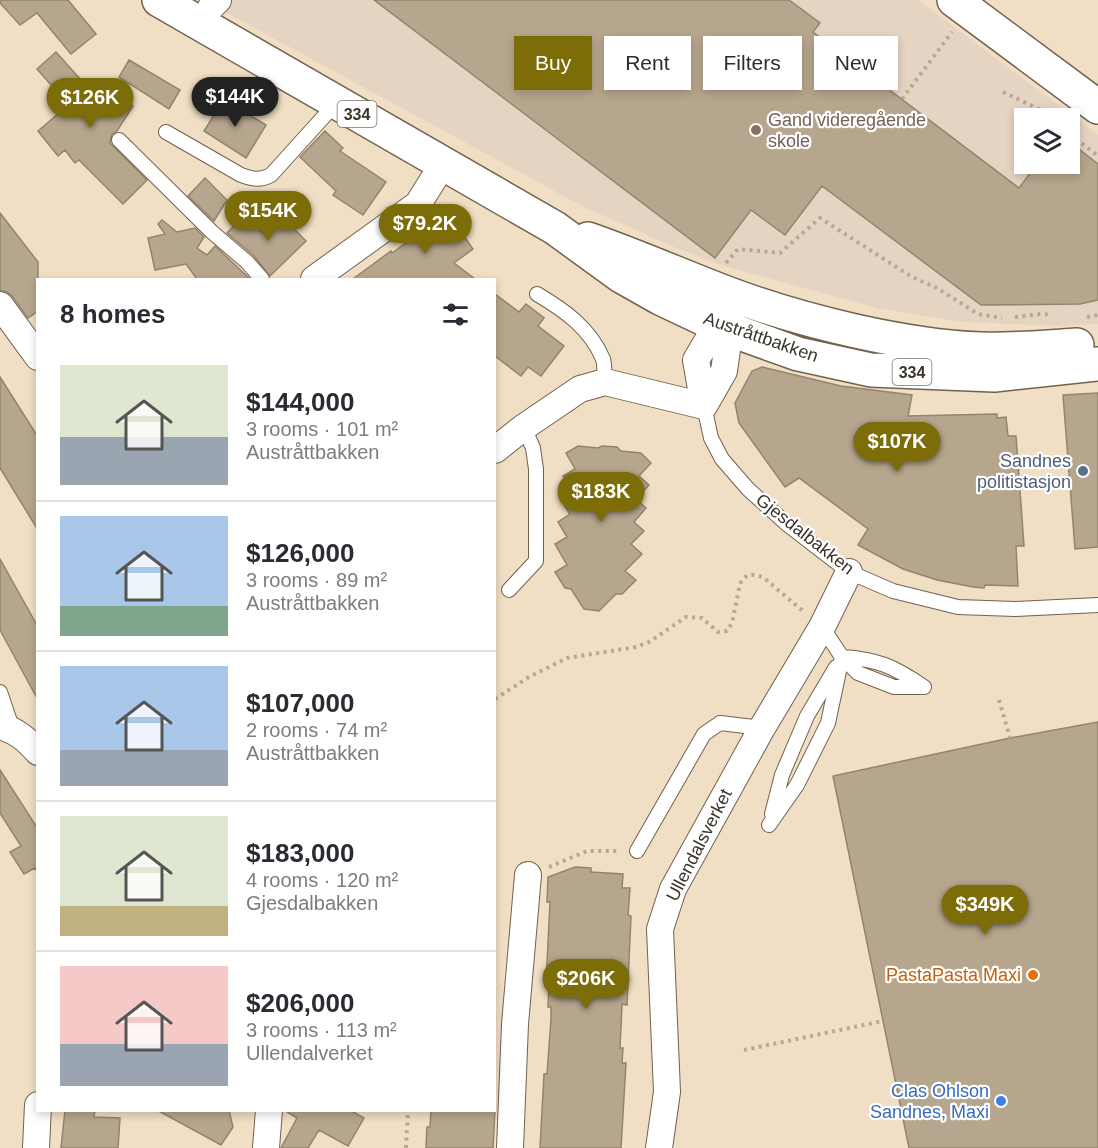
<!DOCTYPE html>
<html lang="en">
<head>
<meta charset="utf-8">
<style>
	:root { --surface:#fff; --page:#f2f2f3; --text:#2b2b33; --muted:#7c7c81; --line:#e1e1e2; --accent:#7c6d08 }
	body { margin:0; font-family:Arial,sans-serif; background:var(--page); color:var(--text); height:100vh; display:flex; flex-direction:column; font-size:22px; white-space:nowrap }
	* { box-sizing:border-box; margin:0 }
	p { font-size:20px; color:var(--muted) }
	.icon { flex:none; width:33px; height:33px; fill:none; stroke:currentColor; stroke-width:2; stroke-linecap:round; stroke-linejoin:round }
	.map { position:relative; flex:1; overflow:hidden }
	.side { position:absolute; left:36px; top:278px; width:460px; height:834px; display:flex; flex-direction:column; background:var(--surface); border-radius:0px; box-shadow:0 3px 9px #0003 }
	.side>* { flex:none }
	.hud { position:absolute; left:514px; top:36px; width:494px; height:54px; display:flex; gap:12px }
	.fabs { position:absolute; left:1014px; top:108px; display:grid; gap:12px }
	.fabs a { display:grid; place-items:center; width:66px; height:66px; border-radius:0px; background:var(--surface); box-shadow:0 3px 9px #0003; font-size:30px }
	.price { position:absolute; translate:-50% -51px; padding:0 14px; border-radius:21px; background:var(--accent); color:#fff; font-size:20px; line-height:39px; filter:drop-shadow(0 2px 3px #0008) }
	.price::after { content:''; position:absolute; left:50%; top:36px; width:18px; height:14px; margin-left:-9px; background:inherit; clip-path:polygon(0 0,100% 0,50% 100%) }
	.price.on { background:#222; color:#fff }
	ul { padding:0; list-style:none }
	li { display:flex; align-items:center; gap:18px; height:150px; padding:0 24px }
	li+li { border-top:2px solid var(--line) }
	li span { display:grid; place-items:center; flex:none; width:168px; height:120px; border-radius:0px; color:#555 }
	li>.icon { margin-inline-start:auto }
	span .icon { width:72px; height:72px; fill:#fffc; stroke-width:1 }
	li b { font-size:26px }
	h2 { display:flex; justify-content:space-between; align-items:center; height:72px; padding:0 24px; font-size:26px }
	.pill { padding:0 21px; border-radius:0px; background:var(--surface); box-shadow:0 3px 9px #0003; font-size:21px; line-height:54px }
	.pill.on { background:var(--accent); color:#fff }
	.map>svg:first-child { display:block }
	.education { fill:#e6d4c3; fill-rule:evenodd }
	.building { fill:#b6a68d; stroke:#94846c; stroke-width:1.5 }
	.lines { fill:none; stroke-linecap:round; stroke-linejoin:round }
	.service-casing { stroke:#71624c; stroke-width:16 }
	.minor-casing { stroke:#71624c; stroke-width:28 }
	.secondary-casing { stroke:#71624c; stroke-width:36 }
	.primary-casing { stroke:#71624c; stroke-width:36 }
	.path { stroke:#b7a894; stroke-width:4; stroke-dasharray:3 4.5; stroke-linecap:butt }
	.service { stroke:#fff; stroke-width:14 }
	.minor { stroke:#fff; stroke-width:26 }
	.secondary { stroke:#fff; stroke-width:33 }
	.primary { stroke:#fff; stroke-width:33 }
	.education-dot { fill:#8d6e63; stroke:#fff; stroke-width:2 }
	.service-dot { fill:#5c6f8a; stroke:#fff; stroke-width:2 }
	.food-dot { fill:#e8710a; stroke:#fff; stroke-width:2 }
	.shop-dot { fill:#3f7fe0; stroke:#fff; stroke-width:2 }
	.labels { text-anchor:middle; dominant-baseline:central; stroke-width:4.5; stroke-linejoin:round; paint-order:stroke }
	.shield { fill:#fff; stroke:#76716a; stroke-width:1.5 }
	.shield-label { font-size:16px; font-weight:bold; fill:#3b342a }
	.education-label { font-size:18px; fill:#785e54; stroke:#fff; text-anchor:start }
	.street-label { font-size:18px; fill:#3b342a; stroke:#fff }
	.service-label { font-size:18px; fill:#4e5e75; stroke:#fff; text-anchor:end }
	.food-label { font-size:18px; fill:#c56008; stroke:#fff; text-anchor:end }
	.shop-label { font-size:18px; fill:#366cbe; stroke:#fff; text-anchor:end }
</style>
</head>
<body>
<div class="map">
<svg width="1098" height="1148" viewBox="0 0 1098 1148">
	<rect width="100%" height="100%" fill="#f0dec5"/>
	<!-- education -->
	<path class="education" d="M228,0H918L1098,135V324L1059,326L962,322L877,308L727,267L671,246L584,207L227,13L226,2ZM1024,118H1070V164H1024Z"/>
	<!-- building -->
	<path class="building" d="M0,0H68L96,34L71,54L37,13L20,25L0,3Z
		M374,0H789L820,23L813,32L1019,188L1037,164H1070V142L1098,164V300L1080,304L981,305L822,186L785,235L751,210L715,258Z
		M56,52L98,99L105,88L110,91L113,86L133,106L117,131L112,134L110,143L147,180L123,204L79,160L75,163L65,150L58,156L38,131L67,106L59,96L60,95L37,69Z
		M129,60L180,90L169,109L119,77Z
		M224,99L266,125L246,158L204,131Z
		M325,131L343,148L340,151L386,182L363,215L333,195L336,191L300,157Z
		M205,178L227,200L214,221L188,196Z
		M0,213L38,262V311L28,318L12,296L7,292L0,290Z
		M448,213L473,249L454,263L475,279H353L391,251L392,253L424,230L423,228L440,216L442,217Z
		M281,216L306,241L270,276L253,255L227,233L243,217L251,225L253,223L263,233Z
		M162,220L177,232L195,228L204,237L197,248L207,255L215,246L250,279H197L186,264L155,270L148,238L165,234L158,224Z
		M495,294L519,312L526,304L544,318L538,326L564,346L541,376L528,367L521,376L495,356Z
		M762,367L841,386L912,395L908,416L997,414V418L1006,417L1008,436H1016L1024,546H1016L1018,586L985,585L984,588L973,587L937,580L903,569L858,545L868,529L799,478L785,487L739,423L735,403L752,371Z
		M0,377L38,437V530L0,468Z
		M1098,393V547L1075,549L1063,395Z
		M578,446L598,448L602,446L617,447L621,451L641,453L651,463L639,476L649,485L636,499L646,508L634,522L644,531L631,544L642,554L625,571L636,580L622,594H616L599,611L584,609L571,589L565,588L555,572L567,565L555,544L567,537L558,522L570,514L560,499L573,492L563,476L575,469L566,453Z
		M0,559L38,627V700L0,630Z
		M1098,722V1148H909L833,776L1010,738Z
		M0,770L38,829V872L35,868L24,874L10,852L21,846L0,813Z
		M575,867L591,868V872L623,874L622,888H630L628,915L631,916L627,1005L622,1004L620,1048H623L622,1063H626L621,1148H540L544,1074H547L551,1019V1007H548L549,984H546L550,902H547L548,877Z
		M65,1110H95L94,1117L120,1118L118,1148H61Z
		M157,1110H229L233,1127L221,1145Z
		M284,1110H350L364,1118L348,1146L319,1130L308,1148H281L297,1118Z
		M431,1110H495L493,1148H426L427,1127H430Z"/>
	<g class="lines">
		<defs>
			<path id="service" d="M166,132L241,175C252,179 260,181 271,175L337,102
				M119,140L212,232L247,262L262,279
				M537,294C564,310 590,328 603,359C605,365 604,375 605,382
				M704,406L711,438L722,459L748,489L788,525L849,572L893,591L958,607L1015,609L1098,605
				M509,590L536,561V469L533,448L524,427
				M822,627L842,657L858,673L894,687H924
				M842,657C878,659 895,667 924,687
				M0,692L13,730
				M772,814L782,775L807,716L836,667
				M769,825L797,785L828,723L842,657
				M637,851L704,734L720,723L762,728"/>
			<path id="minor" d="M211,7L218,0
				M314,279L418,204L443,164
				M0,305L38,357
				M704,406L696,360L726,309
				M704,406L724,371L732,314
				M495,450L524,427L580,389L605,382L704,406
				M0,726C17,731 26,739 38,752
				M36,1148L38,1105
				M266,1148L269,1110
				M510,1148L515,1024L528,875
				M659,1148L667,1092L660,929L673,889L762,728L822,627L849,572"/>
			<path id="secondary" d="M954,0L1098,107"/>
			<path id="primary" d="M159,0L555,228L621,276L660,298L717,325L798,354L871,370L994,375L1098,364
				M588,239C637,256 684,277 732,295C805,322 905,346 981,349C1013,350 1046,347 1077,345"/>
		</defs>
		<!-- service casing -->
		<use href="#service" class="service-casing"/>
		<!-- minor casing -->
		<use href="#minor" class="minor-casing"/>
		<!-- secondary casing -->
		<use href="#secondary" class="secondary-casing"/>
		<!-- primary casing -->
		<use href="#primary" class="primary-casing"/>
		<!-- path -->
		<path class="path" d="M1003,92L1041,110L1051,118
			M902,99L952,32
			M1070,134L1098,156
			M726,263L738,249L780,253L820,218L912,277L937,288L978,314L1002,318
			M1015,317L1041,314L1052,315
			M1087,317L1098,315
			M495,699L529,677L567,658L636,647L649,642L686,617L702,618L718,632L727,631L732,623L740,584C745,573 754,573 764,578L803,611
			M999,700L1010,738
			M549,867L587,851H619
			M744,1050L883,1021
			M406,1148L408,1110"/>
		<!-- service -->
		<use href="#service" class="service"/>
		<!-- minor -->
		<use href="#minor" class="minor"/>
		<!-- secondary -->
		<use href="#secondary" class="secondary"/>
		<!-- primary -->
		<use href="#primary" class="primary"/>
	</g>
	<!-- markers -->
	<circle class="education-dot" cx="756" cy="130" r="6"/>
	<circle class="service-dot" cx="1083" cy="471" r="6"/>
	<circle class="food-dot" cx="1033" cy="975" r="6"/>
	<circle class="shop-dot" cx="1001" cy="1101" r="6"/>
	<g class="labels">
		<!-- shield labels -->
		<g class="shield">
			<rect x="337.5" y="101" width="39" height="26" rx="4.5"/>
			<rect x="892.5" y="359" width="39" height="26" rx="4.5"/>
		</g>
		<g class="shield-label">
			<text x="357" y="114">334</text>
			<text x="912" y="372">334</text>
		</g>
		<!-- education labels -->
		<g class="education-label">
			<text x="768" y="120">Gand videregående<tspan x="768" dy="21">skole</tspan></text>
		</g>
		<!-- street labels -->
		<g class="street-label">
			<text transform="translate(761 337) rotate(19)">Austråttbakken</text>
			<text transform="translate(805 534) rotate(38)">Gjesdalbakken</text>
			<text transform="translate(699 845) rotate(-63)">Ullendalsverket</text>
		</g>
		<!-- service labels -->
		<g class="service-label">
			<text x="1071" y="461">Sandnes<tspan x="1071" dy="21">politistasjon</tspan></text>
		</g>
		<!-- food labels -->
		<g class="food-label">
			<text x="1021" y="975">PastaPasta Maxi</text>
		</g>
		<!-- shop labels -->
		<g class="shop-label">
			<text x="989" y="1091">Clas Ohlson<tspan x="989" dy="21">Sandnes, Maxi</tspan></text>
		</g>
	</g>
</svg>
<div class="fabs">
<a><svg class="icon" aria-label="layers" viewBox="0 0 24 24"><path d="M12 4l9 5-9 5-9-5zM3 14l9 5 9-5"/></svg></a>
</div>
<b class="price on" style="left:235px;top:128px">$144K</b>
<b class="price" style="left:90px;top:129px">$126K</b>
<b class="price" style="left:268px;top:242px">$154K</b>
<b class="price" style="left:425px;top:255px">$79.2K</b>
<b class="price" style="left:897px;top:473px">$107K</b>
<b class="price" style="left:601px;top:523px">$183K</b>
<b class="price" style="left:985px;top:936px">$349K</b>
<b class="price" style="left:586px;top:1010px">$206K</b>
<div class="hud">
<a class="pill on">Buy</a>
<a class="pill">Rent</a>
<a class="pill">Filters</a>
<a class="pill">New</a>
</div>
<section class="side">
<h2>8 homes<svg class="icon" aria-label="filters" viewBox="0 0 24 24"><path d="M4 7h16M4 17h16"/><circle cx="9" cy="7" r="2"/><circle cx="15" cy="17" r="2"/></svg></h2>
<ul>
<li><span style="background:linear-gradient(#dfe7d0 60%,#9aa5b1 0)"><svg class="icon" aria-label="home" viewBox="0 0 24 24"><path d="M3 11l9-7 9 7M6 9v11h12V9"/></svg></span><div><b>$144,000</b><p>3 rooms · 101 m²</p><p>Austråttbakken</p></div></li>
<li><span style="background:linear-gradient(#a9c7e8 75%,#7fa58c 0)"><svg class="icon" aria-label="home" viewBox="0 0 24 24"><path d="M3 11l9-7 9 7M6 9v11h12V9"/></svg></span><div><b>$126,000</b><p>3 rooms · 89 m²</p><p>Austråttbakken</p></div></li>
<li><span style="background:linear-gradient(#a9c7e8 70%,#9aa5b1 0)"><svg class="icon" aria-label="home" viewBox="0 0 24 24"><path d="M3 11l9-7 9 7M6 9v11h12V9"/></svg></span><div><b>$107,000</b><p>2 rooms · 74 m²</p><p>Austråttbakken</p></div></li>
<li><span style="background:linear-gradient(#dfe7d0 75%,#c2b280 0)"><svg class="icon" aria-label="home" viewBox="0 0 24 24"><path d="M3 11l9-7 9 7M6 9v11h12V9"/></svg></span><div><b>$183,000</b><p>4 rooms · 120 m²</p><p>Gjesdalbakken</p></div></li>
<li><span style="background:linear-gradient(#f6c9c9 65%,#9aa5b1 0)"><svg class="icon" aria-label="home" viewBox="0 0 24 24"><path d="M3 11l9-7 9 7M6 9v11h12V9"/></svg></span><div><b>$206,000</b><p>3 rooms · 113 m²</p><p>Ullendalverket</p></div></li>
</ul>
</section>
</div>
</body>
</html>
